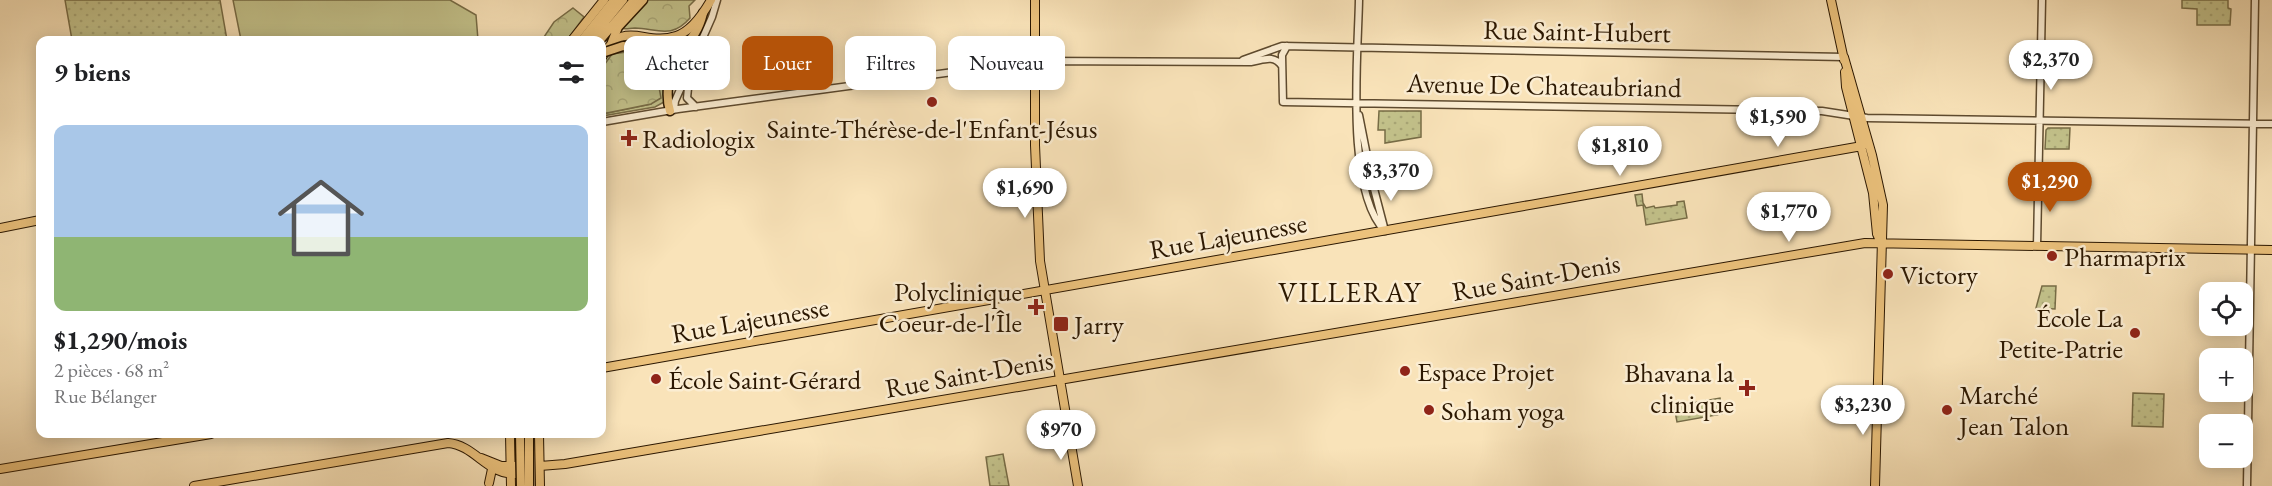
<!DOCTYPE html>
<html lang="fr">
<head>
<meta charset="utf-8">
<style>
	:root { --surface:#fff; --page:#f2f2f2; --text:#202124; --muted:#757577; --line:#e0e0e0; --accent:#b45309 }
	body { margin:0; font-family:"EB Garamond",serif; background:var(--page); color:var(--text); height:100vh; display:flex; flex-direction:column; font-size:22px; white-space:nowrap }
	* { box-sizing:border-box; margin:0 }
	p { font-size:20px; color:var(--muted) }
	.icon { flex:none; width:33px; height:33px; fill:none; stroke:currentColor; stroke-width:2; stroke-linecap:round; stroke-linejoin:round }
	.map { position:relative; flex:1; overflow:hidden }
	.drawer { position:absolute; left:36px; top:36px; width:570px; height:402px; display:flex; flex-direction:column; background:var(--surface); border-radius:12px; box-shadow:0 3px 15px #0003 }
	.drawer>* { flex:none }
	.guide { position:absolute; left:624px; top:36px; width:570px; height:54px; display:flex; gap:12px }
	.fabs { position:absolute; left:2199px; top:282px; display:grid; gap:12px }
	.fabs a { display:grid; place-items:center; width:54px; height:54px; border-radius:12px; background:var(--surface); box-shadow:0 3px 15px #0003; font-size:30px }
	.price { position:absolute; translate:-50% -51px; padding:0 14px; border-radius:21px; background:#fff; color:#222; font-size:20px; line-height:39px; filter:drop-shadow(0 2px 3px #0008) }
	.price::after { content:''; position:absolute; left:50%; top:36px; width:18px; height:14px; margin-left:-9px; background:inherit; clip-path:polygon(0 0,100% 0,50% 100%) }
	.price.active { background:var(--accent); color:#fff }
	ul { padding:0; list-style:none }
	li { display:grid; align-content:center; gap:12px; height:318px; padding:0 18px }
	li+li { border-top:2px solid var(--line) }
	li span { display:grid; place-items:center; height:186px; border-radius:12px; color:#555 }
	li>.icon { margin-inline-start:auto }
	span .icon { width:108px; height:108px; fill:#fffc; stroke-width:1 }
	li b { font-size:26px }
	h2 { display:flex; justify-content:space-between; align-items:center; height:72px; padding:0 18px; font-size:26px }
	.tag { padding:0 21px; border-radius:12px; background:var(--surface); box-shadow:0 3px 15px #0003; font-size:21px; line-height:54px }
	.tag.active { background:var(--accent); color:#fff }
	.map>svg:first-child { display:block }
	.green { fill:#c3c28b; stroke:#776c46; stroke-width:1.5 }
	.forest { fill:url(#forest-crowns); stroke:#776c46; stroke-width:1.5 }
	.park { fill:url(#park-dots); stroke:#776c46; stroke-width:1.5 }
	.lines { fill:none; stroke-linecap:round; stroke-linejoin:round }
	.minor-casing { stroke:#5e4a2e; stroke-width:9 }
	.major-casing { stroke:#2b1700; stroke-width:10 }
	.highway-casing { stroke:#2b1700; stroke-width:11 }
	.minor { stroke:#fbedd2; stroke-width:6 }
	.major { stroke:#ecc27c; stroke-width:8 }
	.highway { stroke:#ecc27c; stroke-width:8 }
	.highway-bridge-casing { stroke:#2b1700; stroke-width:11; stroke-linecap:butt }
	.highway-bridge { stroke:#ecc27c; stroke-width:8 }
	.poi-dot { fill:#8f2418; stroke:#fbedd2; stroke-width:2 }
	.labels { text-anchor:middle; dominant-baseline:central; stroke-width:5; stroke-linejoin:round; paint-order:stroke }
	.street-label { font-size:27px; fill:#2b1700; stroke:#fbedd2 }
	.poi-label { font-size:27px; fill:#2b1700; stroke:#fbedd2; text-anchor:start }
	.neighbourhood-label { font-size:28px; letter-spacing:1.5px; fill:#2b1700; stroke:#fbedd2 }
</style>
</head>
<body>
<div class="map">
<svg width="2272" height="486" viewBox="0 0 2272 486">
	<defs>
		<pattern id="forest-crowns" width="20" height="18" patternUnits="userSpaceOnUse" patternTransform="scale(1.5)"><rect width="20" height="18" fill="#c3c28b"/><path d="M2 6a3 3 0 1 1 6 0M12 15a3 3 0 1 1 6 0" fill="none" stroke="#a8a676"/></pattern>
		<pattern id="park-dots" width="8" height="8" patternUnits="userSpaceOnUse" patternTransform="scale(1.5)"><rect width="8" height="8" fill="#c3c28b"/><path d="M2 2h.1M6 6h.1" fill="none" stroke="#a8a676" stroke-width="1.8" stroke-linecap="round"/></pattern>
	</defs>
	<rect width="100%" height="100%" fill="#f9e3b9"/>
	<filter id="stains"><feTurbulence type="fractalNoise" baseFrequency=".00333" numOctaves="4"/><feColorMatrix values="0 0 0 0 .2 0 0 0 0 .09 0 0 0 0 .02 0 0 0 .5 -.17"/></filter>
	<radialGradient id="worn" r=".72"><stop offset=".6" stop-color="#630" stop-opacity="0"/><stop offset="1" stop-color="#630" stop-opacity=".3"/></radialGradient>
	<!-- green -->
	<path class="green" d="M233,0H450L476,15L478,40H241Z
		M616,49L649,53C670,65 664,84 664,102L655,107L602,116V114L651,104L658,87L657,74L660,70L644,56L602,68L608,53Z"/>
	<!-- forest -->
	<path class="forest" d="M647,0H695L689,6L690,18C672,39 658,29 635,28C629,28 626,30 620,28Z
		M573,8L584,17L567,40H542L554,22Z
		M687,46L691,47V53L679,79L673,82L670,65L675,59L677,52Z
		M634,51L645,57H652L661,68L657,76L661,98L651,104L602,114V68L612,54Z"/>
	<!-- park -->
	<path class="park" d="M65,0H220L227,40H72Z
		M2182,0H2228V8L2231,9L2230,25H2197V9L2182,8Z
		M1379,111H1421V137L1385,143V130H1378Z
		M2048,128H2070L2069,149H2045L2046,130Z
		M1642,194L1643,203L1646,208L1654,206L1655,208L1677,205V202L1684,201L1687,218L1646,225L1643,205L1637,206L1635,195Z
		M2042,286H2056L2055,309L2036,308Z
		M2133,393L2164,394L2163,427L2132,426Z
		M1720,398L1722,414L1677,422L1674,406Z
		M1003,454L1009,486H990L986,457Z"/>
	<g class="lines">
		<defs>
			<path id="minor" d="M1359,0C1358,56 1345,191 1385,231
				M1287,46L1282,55L1283,102L1822,111L1867,118L2272,124
				M1243,60L1282,46L1844,57
				M689,78L687,98L696,107
				M674,110L675,101L712,17L717,0
				M1359,115L1372,181L1385,231
				M602,122L678,109L1035,61L1251,62C1264,60 1273,54 1282,66
				M2037,246L2042,0
				M2247,486L2255,0"/>
			<path id="major" d="M1035,0V145L1040,261L1078,486
				M1831,0L1844,60
				M572,40L604,0
				M602,57C624,17 644,47 676,36C692,31 703,14 711,0
				M1844,57L1872,155L1883,205L1875,486
				M1845,72L1846,87L1873,193L1877,234L1881,243
				M0,228L40,220
				M602,368C1021,294 1442,221 1862,146
				M510,434L511,486
				M539,434L540,486
				M481,458L501,466H516
				M540,466L565,464L1865,243L2272,250
				M0,469L211,434
				M489,483L492,469
				M194,486L448,443C475,445 488,476 517,474"/>
			<path id="highway" d="M582,40L614,0
				M590,40L623,0
				M600,40L634,0
				M612,42L618,27L643,0
				M645,49C676,60 696,42 703,13
				M656,53C678,80 662,86 670,111"/>
		</defs>
		<!-- minor casing -->
		<use href="#minor" class="minor-casing"/>
		<!-- major casing -->
		<use href="#major" class="major-casing"/>
		<!-- highway casing -->
		<use href="#highway" class="highway-casing"/>
		<!-- minor -->
		<use href="#minor" class="minor"/>
		<!-- major -->
		<use href="#major" class="major"/>
		<!-- highway -->
		<use href="#highway" class="highway"/>
		<defs>
			<path id="highway-bridge" d="M602,53L623,46L645,49
				M520,434L521,486
				M529,434V486"/>
		</defs>
		<!-- highway-bridge casing -->
		<use href="#highway-bridge" class="highway-bridge-casing"/>
		<!-- highway-bridge -->
		<use href="#highway-bridge" class="highway-bridge"/>
	</g>
	<!-- markers -->
	<g class="poi-dot">
		<circle cx="932" cy="102" r="6"/>
		<path d="M626 129h6v6h6v6h-6v6h-6v-6h-6v-6h6z"/>
		<circle cx="2052" cy="256" r="6"/>
		<circle cx="1888" cy="274" r="6"/>
		<path d="M1033 298h6v6h6v6h-6v6h-6v-6h-6v-6h6z"/>
		<rect x="1053" y="316" width="16" height="16" rx="3"/>
		<circle cx="2135" cy="333" r="6"/>
		<circle cx="1405" cy="371" r="6"/>
		<circle cx="656" cy="379" r="6"/>
		<path d="M1744 379h6v6h6v6h-6v6h-6v-6h-6v-6h6z"/>
		<circle cx="1429" cy="410" r="6"/>
		<circle cx="1947" cy="410" r="6"/>
	</g>
	<g class="labels">
		<!-- street labels -->
		<g class="street-label">
			<text transform="translate(1577 31) rotate(1)">Rue Saint-Hubert</text>
			<text transform="translate(1544 85) rotate(1)">Avenue De Chateaubriand</text>
			<text transform="translate(1228 236) rotate(-10)">Rue Lajeunesse</text>
			<text transform="translate(1536 277) rotate(-10)">Rue Saint-Denis</text>
			<text transform="translate(750 320) rotate(-10)">Rue Lajeunesse</text>
			<text transform="translate(969 374) rotate(-10)">Rue Saint-Denis</text>
		</g>
		<!-- poi labels -->
		<g class="poi-label">
			<text x="932" y="128" text-anchor="middle">Sainte-Thérèse-de-l'Enfant-Jésus</text>
			<text x="642" y="138">Radiologix</text>
			<text x="2064" y="256">Pharmaprix</text>
			<text x="1900" y="274">Victory</text>
			<text x="1022" y="291" text-anchor="end">Polyclinique<tspan x="1022" dy="31">Coeur-de-l'Île</tspan></text>
			<text x="2123" y="317" text-anchor="end">École La<tspan x="2123" dy="31">Petite-Patrie</tspan></text>
			<text x="1074" y="324">Jarry</text>
			<text x="1417" y="371">Espace Projet</text>
			<text x="1734" y="372" text-anchor="end">Bhavana la<tspan x="1734" dy="31">clinique</tspan></text>
			<text x="668" y="379">École Saint-Gérard</text>
			<text x="1959" y="394">Marché<tspan x="1959" dy="31">Jean Talon</tspan></text>
			<text x="1441" y="410">Soham yoga</text>
		</g>
		<!-- neighbourhood labels -->
		<g class="neighbourhood-label">
			<text x="1350" y="292">VILLERAY</text>
		</g>
	</g>
	<rect width="100%" height="100%" filter="url(#stains)"/>
	<rect width="100%" height="100%" fill="url(#worn)"/>
</svg>
<div class="fabs">
<a><svg class="icon" aria-label="locate" viewBox="0 0 24 24"><circle cx="12" cy="12" r="6"/><path d="M12 2v4M12 18v4M2 12h4M18 12h4"/></svg></a>
<a>+</a>
<a>−</a>
</div>
<b class="price" style="left:2051px;top:91px">$2,370</b>
<b class="price" style="left:1778px;top:148px">$1,590</b>
<b class="price" style="left:1620px;top:177px">$1,810</b>
<b class="price" style="left:1391px;top:202px">$3,370</b>
<b class="price active" style="left:2050px;top:213px">$1,290</b>
<b class="price" style="left:1025px;top:219px">$1,690</b>
<b class="price" style="left:1789px;top:243px">$1,770</b>
<b class="price" style="left:1863px;top:436px">$3,230</b>
<b class="price" style="left:1061px;top:461px">$970</b>
<div class="guide">
<a class="tag">Acheter</a>
<a class="tag active">Louer</a>
<a class="tag">Filtres</a>
<a class="tag">Nouveau</a>
</div>
<section class="drawer">
<h2>9 biens<svg class="icon" aria-label="filters" viewBox="0 0 24 24"><path d="M4 7h16M4 17h16"/><circle cx="9" cy="7" r="2"/><circle cx="15" cy="17" r="2"/></svg></h2>
<ul>
<li><span style="background:linear-gradient(#a9c7e8 60%,#8fb573 0)"><svg class="icon" aria-label="home" viewBox="0 0 24 24"><path d="M3 11l9-7 9 7M6 9v11h12V9"/></svg></span><div><b>$1,290/mois</b><p>2 pièces · 68 m²</p><p>Rue Bélanger</p></div></li>
</ul>
</section>
</div>
</body>
</html>
